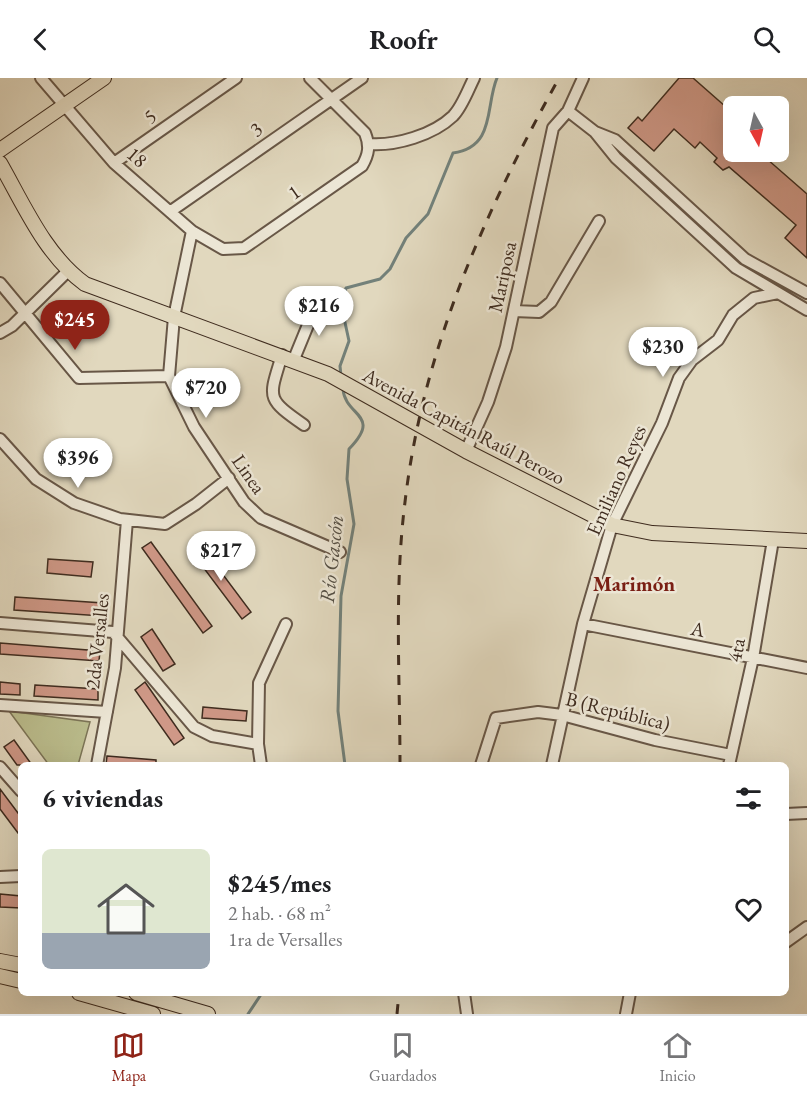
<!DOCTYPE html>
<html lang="es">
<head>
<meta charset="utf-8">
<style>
	:root { --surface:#fff; --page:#f6f6f6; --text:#202124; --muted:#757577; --line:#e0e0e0; --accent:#8f2418 }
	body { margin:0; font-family:"EB Garamond",serif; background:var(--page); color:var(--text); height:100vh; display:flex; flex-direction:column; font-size:22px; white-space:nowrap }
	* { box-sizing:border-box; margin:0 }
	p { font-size:20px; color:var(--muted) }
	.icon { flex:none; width:33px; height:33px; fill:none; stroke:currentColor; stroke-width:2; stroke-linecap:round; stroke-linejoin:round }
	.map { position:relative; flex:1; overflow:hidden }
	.panel { position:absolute; left:18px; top:684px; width:771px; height:234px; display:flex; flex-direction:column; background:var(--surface); border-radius:9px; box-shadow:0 6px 24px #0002 }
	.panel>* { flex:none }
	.needle { width:39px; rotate:172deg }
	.tools { position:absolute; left:723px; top:18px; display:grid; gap:12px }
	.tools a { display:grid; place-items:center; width:66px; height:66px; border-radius:9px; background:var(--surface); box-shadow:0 6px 24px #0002; font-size:30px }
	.price { position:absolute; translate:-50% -51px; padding:0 14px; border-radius:21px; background:#fff; color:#222; font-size:20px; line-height:39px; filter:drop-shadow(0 2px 3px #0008) }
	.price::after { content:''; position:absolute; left:50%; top:36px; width:18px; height:14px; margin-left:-9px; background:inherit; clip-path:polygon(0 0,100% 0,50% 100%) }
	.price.on { background:var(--accent); color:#fff }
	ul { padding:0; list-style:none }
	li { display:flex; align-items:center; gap:18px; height:150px; padding:0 24px }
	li+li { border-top:2px solid var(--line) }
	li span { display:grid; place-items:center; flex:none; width:168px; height:120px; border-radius:9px; color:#555 }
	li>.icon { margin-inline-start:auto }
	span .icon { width:72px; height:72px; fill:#fffc; stroke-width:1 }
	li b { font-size:26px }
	h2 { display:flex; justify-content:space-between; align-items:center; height:72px; padding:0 24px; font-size:26px }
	header { display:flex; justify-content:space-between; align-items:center; height:78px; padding:0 24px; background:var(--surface); font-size:27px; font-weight:700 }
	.tabs { display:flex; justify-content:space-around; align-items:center; height:84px; border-top:2px solid var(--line); background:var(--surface); font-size:16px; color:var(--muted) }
	.tabs a { display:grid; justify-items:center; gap:3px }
	.tabs .on { color:var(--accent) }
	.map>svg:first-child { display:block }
	.green { fill:#babc8c; stroke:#7c7456; stroke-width:1.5 }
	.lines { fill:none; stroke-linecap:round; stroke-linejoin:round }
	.stream { stroke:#73817a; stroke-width:3 }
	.building { fill:#cf9887; stroke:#3f2c1f; stroke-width:1.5 }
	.minor-casing { stroke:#685747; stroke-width:14 }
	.major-casing { stroke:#3f2c1f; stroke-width:16 }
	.minor { stroke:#ece6d5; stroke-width:10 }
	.major { stroke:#e1d8be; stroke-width:14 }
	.rail { stroke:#3f2c1f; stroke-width:3; stroke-dasharray:10 10; stroke-linecap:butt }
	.labels { text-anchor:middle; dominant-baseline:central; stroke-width:5; stroke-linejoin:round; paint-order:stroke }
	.street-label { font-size:20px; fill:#3f2c1f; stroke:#ece6d5 }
	.water-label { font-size:21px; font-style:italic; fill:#544f45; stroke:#ece6d5 }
	.neighbourhood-label { font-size:21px; font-weight:bold; fill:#7a1f14; stroke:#ece6d5 }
</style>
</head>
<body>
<header><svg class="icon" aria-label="back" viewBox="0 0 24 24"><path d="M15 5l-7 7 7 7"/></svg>Roofr<svg class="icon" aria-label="search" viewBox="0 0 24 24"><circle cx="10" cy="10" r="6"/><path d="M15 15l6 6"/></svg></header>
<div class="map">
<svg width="807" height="936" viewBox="0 0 807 936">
	<rect width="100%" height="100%" fill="#e1d8be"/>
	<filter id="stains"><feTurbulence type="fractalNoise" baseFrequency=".00333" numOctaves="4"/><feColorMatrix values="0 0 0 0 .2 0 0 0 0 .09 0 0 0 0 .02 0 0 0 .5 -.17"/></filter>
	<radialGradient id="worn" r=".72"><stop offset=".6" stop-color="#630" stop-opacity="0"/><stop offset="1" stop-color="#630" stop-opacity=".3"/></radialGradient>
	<!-- green -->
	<path class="green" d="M9,633L90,644L78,687H49Z"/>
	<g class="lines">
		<!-- stream -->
		<path class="stream" d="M341,298L340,288L349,263L341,226L346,210L380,201L390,191L406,160L428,136L453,75C496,69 485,28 497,0
			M343,311C345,339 383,336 349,371L347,401L354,446L341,518L338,633L345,687
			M248,936L262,915"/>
	</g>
	<!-- building -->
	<path class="building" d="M679,0H693L734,36V74H759L807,116V180L785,160L796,147L729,89L723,92L714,84L717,80L700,64L695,70L674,51L654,73L628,50L638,39L642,43Z
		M151,464L212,548L203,555L142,470Z
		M200,466L251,534L242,541L191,473Z
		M48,481L93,484L91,499L47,495Z
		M15,519L103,525L102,538L14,532Z
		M152,551L175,586L163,593L141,559Z
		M0,565L100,573L99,583L0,576Z
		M0,604L20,606V617L0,616Z
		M145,604L184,660L174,667L135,612Z
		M35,607L98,611V622L34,618Z
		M203,629L247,633L246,643L202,640Z
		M14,662L32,687H17L4,669Z
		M107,678L156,682V687H106Z
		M0,711L21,739V759L0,731Z
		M0,816L21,818V830L0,829Z"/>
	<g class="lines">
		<defs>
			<path id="minor" d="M41,0L114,85L192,153L223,171L244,170L362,88C369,76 370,68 365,55L310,0
				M568,33L595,54
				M369,66C396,68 433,57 453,38C462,29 468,12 474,0
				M114,85L236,0
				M171,133L362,0
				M192,153L174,239L169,298L194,349L244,424L261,440L340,474
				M0,205L79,300L169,298
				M807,215L745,181L615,62L595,54L616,80L736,190L807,232
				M514,233L539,234L551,224L599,143
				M0,255L12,248L68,193
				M282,277C269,320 265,320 304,347
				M294,281L317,225
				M0,361L36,401L74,425L120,441L165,446L196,426L229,400
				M466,373L488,324L506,269L553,50L568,33L583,0
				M0,545L113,554L194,649L212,658L258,666L261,687
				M583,546L807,590
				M0,627L107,634
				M258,666L259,605L286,546
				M97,687L115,590L127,442
				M481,687L496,640L538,634L562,637L655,662L731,677
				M552,687L583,546L612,447L662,345L679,300L692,282L718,262L733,237L754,220L778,215
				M729,687L753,580L773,462
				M0,689L21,713
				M786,736L807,735
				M0,799L21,798
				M786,864L807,849
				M464,915L467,936
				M626,936L630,915"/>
			<path id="major" d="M0,72L104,0
				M0,85C24,127 45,177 85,206L328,296L466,373L612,447L652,455L807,463
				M0,883L21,887
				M0,898L21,903
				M79,915L153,936
				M136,915L208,936"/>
		</defs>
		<!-- minor casing -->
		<use href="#minor" class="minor-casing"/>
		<!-- major casing -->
		<use href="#major" class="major-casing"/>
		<!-- minor -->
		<use href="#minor" class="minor"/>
		<!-- major -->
		<use href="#major" class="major"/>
		<!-- rail -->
		<path class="rail" d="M400,687C400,599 394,511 405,424C423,270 485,134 559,0
			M397,936L399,915"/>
	</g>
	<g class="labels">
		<!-- street labels -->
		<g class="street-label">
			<text transform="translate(150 38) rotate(-35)">5</text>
			<text transform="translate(256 51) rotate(-35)">3</text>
			<text transform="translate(137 79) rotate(41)">18</text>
			<text transform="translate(294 114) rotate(-35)">1</text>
			<text transform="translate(502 199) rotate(-78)">Mariposa</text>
			<text transform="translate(464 348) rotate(28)">Avenida Capitán Raúl Perozo</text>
			<text transform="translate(249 396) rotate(55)">Linea</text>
			<text transform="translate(616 402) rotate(-66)">Emiliano Reyes</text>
			<text transform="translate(698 551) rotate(11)">A</text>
			<text transform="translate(97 563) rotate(-84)">2da Versalles</text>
			<text transform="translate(736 572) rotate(-79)">4ta</text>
			<text transform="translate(618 633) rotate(14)">B (República)</text>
		</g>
		<!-- water labels -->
		<g class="water-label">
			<text transform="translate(331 481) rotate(-84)">Río Gascón</text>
		</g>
		<!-- neighbourhood labels -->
		<g class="neighbourhood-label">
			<text x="634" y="505">Marimón</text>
		</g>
	</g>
	<rect width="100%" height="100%" filter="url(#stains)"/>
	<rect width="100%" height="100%" fill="url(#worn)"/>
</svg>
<div class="tools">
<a><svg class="needle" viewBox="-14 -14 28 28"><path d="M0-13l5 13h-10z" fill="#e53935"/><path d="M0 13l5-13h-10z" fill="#757577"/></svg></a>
</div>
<b class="price" style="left:319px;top:259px">$216</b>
<b class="price on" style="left:75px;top:273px">$245</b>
<b class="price" style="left:663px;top:300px">$230</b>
<b class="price" style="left:206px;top:341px">$720</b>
<b class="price" style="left:78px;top:411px">$396</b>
<b class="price" style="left:221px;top:504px">$217</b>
<section class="panel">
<h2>6 viviendas<svg class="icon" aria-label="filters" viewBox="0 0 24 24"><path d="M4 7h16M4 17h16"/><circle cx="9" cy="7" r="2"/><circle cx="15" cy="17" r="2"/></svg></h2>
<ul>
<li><span style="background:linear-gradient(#dfe7d0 70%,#9aa5b1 0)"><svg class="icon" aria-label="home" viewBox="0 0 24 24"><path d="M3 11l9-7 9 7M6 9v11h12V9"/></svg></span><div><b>$245/mes</b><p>2 hab. · 68 m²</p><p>1ra de Versalles</p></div><svg class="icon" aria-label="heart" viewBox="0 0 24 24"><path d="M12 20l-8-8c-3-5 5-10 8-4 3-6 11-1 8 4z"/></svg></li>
</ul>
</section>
</div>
<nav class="tabs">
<a class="on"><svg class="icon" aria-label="map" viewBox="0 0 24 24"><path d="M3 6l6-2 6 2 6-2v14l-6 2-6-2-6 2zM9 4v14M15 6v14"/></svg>Mapa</a>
<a><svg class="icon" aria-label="saved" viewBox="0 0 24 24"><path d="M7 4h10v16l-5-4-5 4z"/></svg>Guardados</a>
<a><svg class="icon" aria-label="home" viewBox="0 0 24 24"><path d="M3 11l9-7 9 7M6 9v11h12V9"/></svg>Inicio</a>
</nav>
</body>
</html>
